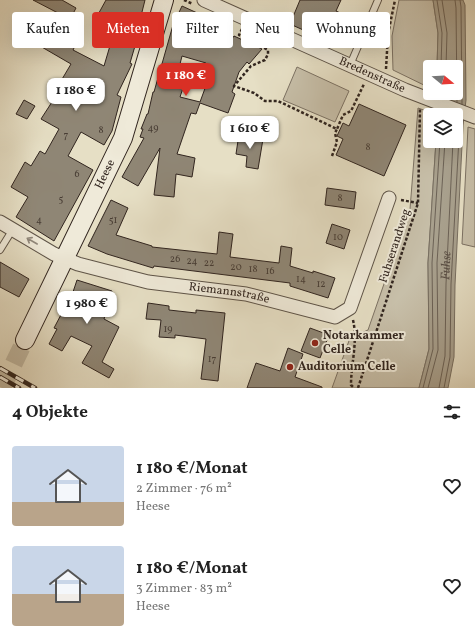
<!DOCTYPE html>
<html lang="de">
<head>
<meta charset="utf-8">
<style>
	:root { --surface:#fff; --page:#f6f6f6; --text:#222; --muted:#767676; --accent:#d93025 }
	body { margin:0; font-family:Vollkorn,serif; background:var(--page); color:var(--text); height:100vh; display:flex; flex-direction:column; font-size:15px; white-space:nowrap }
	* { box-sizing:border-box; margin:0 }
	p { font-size:13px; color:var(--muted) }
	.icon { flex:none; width:22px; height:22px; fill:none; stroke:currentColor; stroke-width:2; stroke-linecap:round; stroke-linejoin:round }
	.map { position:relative; height:388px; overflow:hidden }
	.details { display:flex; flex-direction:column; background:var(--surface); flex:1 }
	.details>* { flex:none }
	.top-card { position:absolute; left:12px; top:12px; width:451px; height:36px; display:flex; gap:8px }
	.needle { width:26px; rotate:108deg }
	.buttons { position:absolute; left:423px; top:60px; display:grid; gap:8px }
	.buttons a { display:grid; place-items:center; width:40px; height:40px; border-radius:4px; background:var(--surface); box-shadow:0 4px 16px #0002; font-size:20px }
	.price { position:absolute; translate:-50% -34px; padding:0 9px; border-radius:8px; background:#fff; color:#222; font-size:13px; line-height:26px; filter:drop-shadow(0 1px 2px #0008) }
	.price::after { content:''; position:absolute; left:50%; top:24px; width:12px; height:9px; margin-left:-6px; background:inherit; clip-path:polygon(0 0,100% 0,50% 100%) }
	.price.active { background:var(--accent); color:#fff }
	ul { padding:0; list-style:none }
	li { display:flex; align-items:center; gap:12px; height:100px; padding:0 12px }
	li span { display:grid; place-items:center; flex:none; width:112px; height:80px; border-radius:4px; color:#555 }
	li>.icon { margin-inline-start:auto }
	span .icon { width:48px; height:48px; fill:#fffc; stroke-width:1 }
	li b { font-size:17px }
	h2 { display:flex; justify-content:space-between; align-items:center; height:48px; padding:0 12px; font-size:17px }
	.tag { padding:0 14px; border-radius:4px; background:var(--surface); box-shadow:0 4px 16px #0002; font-size:14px; line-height:36px }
	.tag.active { background:var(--accent); color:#fff }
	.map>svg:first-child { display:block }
	.green { fill:#c7bfa9; stroke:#7c7264 }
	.water { fill:#a8a08d; stroke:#786f61 }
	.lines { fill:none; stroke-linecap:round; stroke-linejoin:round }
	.shore { stroke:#6c6256; stroke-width:1 }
	.building { fill:#8f8675; stroke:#31251f; fill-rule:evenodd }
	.secondary-tunnel { stroke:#c2baa4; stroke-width:18; stroke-dasharray:18 9; stroke-linecap:butt }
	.lane-casing { stroke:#5e5448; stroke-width:8 }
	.street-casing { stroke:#5e5448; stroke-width:15 }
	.secondary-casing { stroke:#31251f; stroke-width:20 }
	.path { stroke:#31251f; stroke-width:2.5; stroke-dasharray:3 2; stroke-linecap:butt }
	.lane { stroke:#efead9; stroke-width:6 }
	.street { stroke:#efead9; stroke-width:13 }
	.secondary { stroke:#efead9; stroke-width:18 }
	.rail-casing { stroke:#31251f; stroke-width:4.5 }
	.rail { stroke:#efead9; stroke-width:3; stroke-dasharray:9; stroke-linecap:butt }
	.oneway { stroke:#90887c }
	.poi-dot { fill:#8f2418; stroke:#efead9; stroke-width:1.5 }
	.labels { text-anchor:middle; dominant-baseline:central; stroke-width:4; stroke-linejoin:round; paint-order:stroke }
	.number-label { font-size:10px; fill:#483d34 }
	.street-label { font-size:12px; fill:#31251f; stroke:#efead9 }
	.poi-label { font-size:12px; font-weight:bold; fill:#31251f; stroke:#efead9; text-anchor:start }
	.water-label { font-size:13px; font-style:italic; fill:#5b5046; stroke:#efead9 }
</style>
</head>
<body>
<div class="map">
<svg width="475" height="388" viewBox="0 0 475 388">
	<rect width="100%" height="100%" fill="#e6dfc5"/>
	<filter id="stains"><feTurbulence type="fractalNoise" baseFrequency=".005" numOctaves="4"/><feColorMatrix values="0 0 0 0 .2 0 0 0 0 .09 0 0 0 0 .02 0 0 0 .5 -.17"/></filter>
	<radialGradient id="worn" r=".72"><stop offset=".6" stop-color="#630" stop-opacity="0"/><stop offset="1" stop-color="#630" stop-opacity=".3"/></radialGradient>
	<!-- green -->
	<path class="green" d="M399,0H433L438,33L437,67H430V88L393,70L392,36Z
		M297,67L349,91L335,122L283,100Z
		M418,108L438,115H430V141H436L428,263L429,349L419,388H332L350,338L368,330L410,209Z
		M468,127L475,129V247L462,244Z"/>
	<!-- water -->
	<path class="water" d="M433,0H463L465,5L466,100L463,125L455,285L454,357L448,388H419L429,349L428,263L436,141H456V115H438L437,93H456V67H437L438,33Z"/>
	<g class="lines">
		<!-- shore -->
		<g class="shore">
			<path d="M437,0L442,33L441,67"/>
			<path d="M442,0L447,33L446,67"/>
			<path d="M455,0L456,8L457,102"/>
			<path d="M460,0L461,7L462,104"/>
			<path d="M423,388L433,349L432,263L440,141"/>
			<path d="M428,388L438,350L437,263L445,141"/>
			<path id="s1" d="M439,388L445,356L446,284L453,141"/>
			<path d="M444,388L450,357L451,284L460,119"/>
		</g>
	</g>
	<!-- building -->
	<path class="building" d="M33,0H62L76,8L63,33L77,42L73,50L104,66L112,39L109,38L112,29L95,20L106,0H145L138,28L140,29L130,63L132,64L117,95L121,97L112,131L104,145L81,132L68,156L93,170L54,241L16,217L28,197L11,187L25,162L31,166L40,151L45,154L59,129L41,119L61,88L58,86L71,64L28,39L36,29L45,35L58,13Z
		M300,0H341L336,11L351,18L340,44L322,36L321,38L290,24Z
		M182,6L206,17L197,37L209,39L223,45L228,35L234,37V36L262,49L249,64L247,62L239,72L232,92L235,94L228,113L200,103L196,114L191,113L177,154L195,158L192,177L176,174L174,197L154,195L160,148L138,186L122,177L144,138L140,137L143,129H141L147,114H148L153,92H154L173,25ZM182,56L206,63L204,69L211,72L200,102L180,97L184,85L179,83L180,77L177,76Z
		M24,100L35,106L27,119L16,114Z
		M359,104L406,125L384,176L336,155L343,139L337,136L343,123L349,126Z
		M239,134L263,139L258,169L246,167L247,156L236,154Z
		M327,188L356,192L354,209L325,205Z
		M111,200L128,208L116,235L152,246V247L217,254L219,232L233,234L230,257L279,263L281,246L292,248L290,266L313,273V271L335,278L328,298L290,286V283L154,266L153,268L107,254L88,246Z
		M332,224L350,230L344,249L326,243Z
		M0,262L29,279L19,297L0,287Z
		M77,280L112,291L104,319L119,327L102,362L114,369L109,378L82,363L92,346L71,336L62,351L49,344L57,329L54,328L73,292Z
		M148,303L169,306V310L196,313V310L225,313L218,381L201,379L206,339L175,335V338L159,337L161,320L146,319Z
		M310,328L329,335L320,358L301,351Z
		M288,348L303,354L295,377L322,387V388H247L256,363L280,371Z"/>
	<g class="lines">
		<!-- secondary-tunnel -->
		<path class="secondary-tunnel" d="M2,388L25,340"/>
		<defs>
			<path id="lane" d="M350,65L378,0
				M0,250L13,229"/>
			<g id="street">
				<path id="s2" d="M204,0L405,90L475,117"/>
				<path id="s3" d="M0,222L54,254L78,264L148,282L246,294L335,317L350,308L389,198"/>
			</g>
			<g id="secondary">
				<path id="s4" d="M25,340L123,138L164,0"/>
			</g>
		</defs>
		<!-- lane casing -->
		<use href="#lane" class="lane-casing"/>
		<!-- street casing -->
		<use href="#street" class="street-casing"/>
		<!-- secondary casing -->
		<use href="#secondary" class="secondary-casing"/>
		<!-- path -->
		<path class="path" d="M184,0L193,4
			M242,29L239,35L268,50V54L265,60L251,66L234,86L254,93L265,101H278L337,129L343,115L351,111L364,84
			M386,69L388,34L395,0
			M332,156L337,142L335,133L337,129
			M401,200L418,203
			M353,320C358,341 351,364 351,385L354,388
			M358,388L418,203L420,109"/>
		<!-- lane -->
		<use href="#lane" class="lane"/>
		<!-- street -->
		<use href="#street" class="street"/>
		<!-- secondary -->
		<use href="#secondary" class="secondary"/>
		<defs>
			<path id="rail" d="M0,368L35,388
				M0,377L19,388"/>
		</defs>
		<!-- rail casing -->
		<use href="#rail" class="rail-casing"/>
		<!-- rail -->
		<use href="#rail" class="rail"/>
	</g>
	<!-- one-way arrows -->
	<defs><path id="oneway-shaft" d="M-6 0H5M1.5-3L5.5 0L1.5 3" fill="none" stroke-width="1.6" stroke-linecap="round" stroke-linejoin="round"/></defs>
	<use class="oneway" href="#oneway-shaft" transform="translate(32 241) rotate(-150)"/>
	<!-- markers -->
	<g class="poi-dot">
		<circle cx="315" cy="343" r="4"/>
		<circle cx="290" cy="367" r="4"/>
	</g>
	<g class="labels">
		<!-- number labels -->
		<g class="number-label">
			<text x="153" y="128">49</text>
			<text x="101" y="130">8</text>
			<text x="66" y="135">7</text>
			<text x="368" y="147">8</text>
			<text x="77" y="174">6</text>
			<text x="340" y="198">8</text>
			<text x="61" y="199">5</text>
			<text x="39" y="220">4</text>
			<text x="113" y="220">51</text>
			<text x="338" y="237">10</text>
			<text x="175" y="259">26</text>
			<text x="192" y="261">24</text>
			<text x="209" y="263">22</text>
			<text x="236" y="267">20</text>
			<text x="253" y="269">18</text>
			<text x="270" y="271">16</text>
			<text x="301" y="279">14</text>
			<text x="321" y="284">12</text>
			<text x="168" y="329">19</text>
			<text x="212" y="359">17</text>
		</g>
		<!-- street labels -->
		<g class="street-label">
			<text stroke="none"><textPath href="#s2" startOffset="184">Bredenstraße</textPath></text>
			<text stroke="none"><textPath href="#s4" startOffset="184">Heese</textPath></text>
			<text transform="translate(395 246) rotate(-72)">Fuhserandweg</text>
			<text stroke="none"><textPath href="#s3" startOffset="243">Riemannstraße</textPath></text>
		</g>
		<!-- poi labels -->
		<g class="poi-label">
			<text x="323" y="336">Notarkammer<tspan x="323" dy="14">Celle</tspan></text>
			<text x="298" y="367">Auditorium Celle</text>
		</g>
		<!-- water labels -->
		<g class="water-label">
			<text stroke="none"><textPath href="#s1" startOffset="123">Fuhse</textPath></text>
		</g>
	</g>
	<rect width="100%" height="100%" filter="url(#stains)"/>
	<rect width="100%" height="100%" fill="url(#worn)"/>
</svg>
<div class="buttons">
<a><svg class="needle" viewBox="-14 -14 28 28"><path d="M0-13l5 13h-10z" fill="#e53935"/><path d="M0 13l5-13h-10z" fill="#767676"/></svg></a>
<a><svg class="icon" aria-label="layers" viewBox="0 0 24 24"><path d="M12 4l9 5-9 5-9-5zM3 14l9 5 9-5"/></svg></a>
</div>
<b class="price active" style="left:186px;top:97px">1 180 €</b>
<b class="price" style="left:76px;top:112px">1 180 €</b>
<b class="price" style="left:250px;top:150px">1 610 €</b>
<b class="price" style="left:87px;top:325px">1 980 €</b>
<div class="top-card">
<a class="tag">Kaufen</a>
<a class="tag active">Mieten</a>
<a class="tag">Filter</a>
<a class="tag">Neu</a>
<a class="tag">Wohnung</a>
</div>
</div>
<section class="details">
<h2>4 Objekte<svg class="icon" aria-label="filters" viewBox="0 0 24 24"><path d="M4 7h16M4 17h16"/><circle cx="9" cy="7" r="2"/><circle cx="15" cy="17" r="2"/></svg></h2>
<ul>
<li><span style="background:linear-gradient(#c9d6e8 70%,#b9a48a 0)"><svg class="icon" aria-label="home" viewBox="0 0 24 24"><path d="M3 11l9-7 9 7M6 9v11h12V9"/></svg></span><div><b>1 180 €/Monat</b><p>2 Zimmer · 76 m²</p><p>Heese</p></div><svg class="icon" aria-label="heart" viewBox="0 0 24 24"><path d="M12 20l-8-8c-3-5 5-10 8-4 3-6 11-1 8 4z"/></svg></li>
<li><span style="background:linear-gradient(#c9d6e8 60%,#b9a48a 0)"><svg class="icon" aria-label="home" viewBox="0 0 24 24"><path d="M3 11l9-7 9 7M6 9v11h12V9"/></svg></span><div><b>1 180 €/Monat</b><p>3 Zimmer · 83 m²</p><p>Heese</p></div><svg class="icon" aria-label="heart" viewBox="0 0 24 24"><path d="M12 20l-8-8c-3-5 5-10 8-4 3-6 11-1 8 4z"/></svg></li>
</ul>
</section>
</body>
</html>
